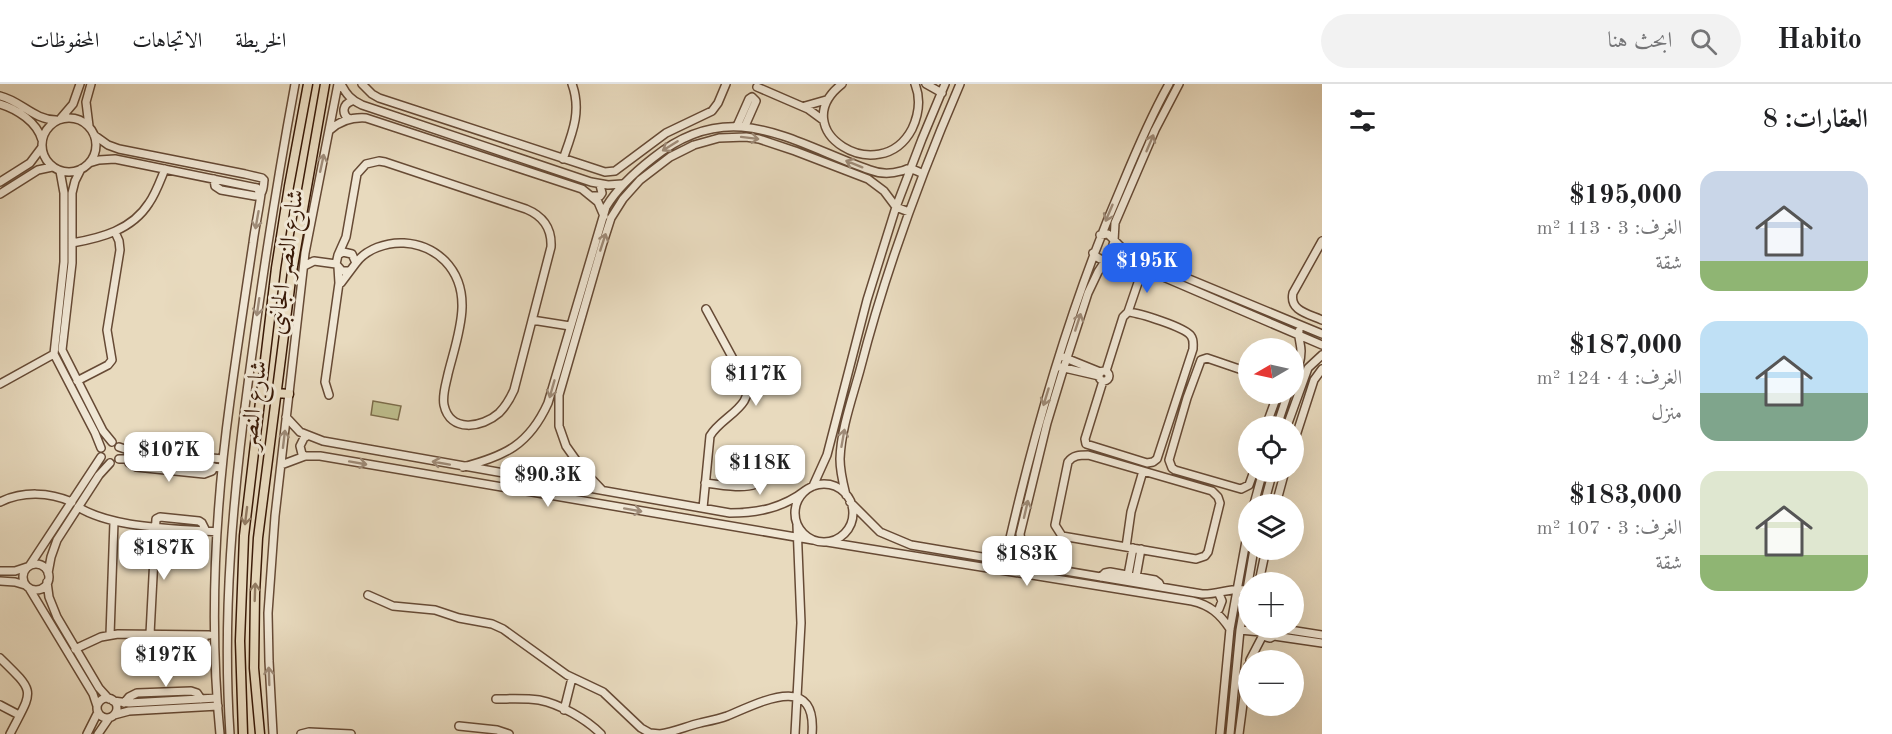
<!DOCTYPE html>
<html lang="ar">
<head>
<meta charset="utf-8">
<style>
	:root { --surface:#fff; --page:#f2f2f2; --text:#202124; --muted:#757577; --line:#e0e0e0; --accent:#2563eb }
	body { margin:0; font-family:"Old Standard TT",Amiri,serif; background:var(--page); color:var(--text); direction:rtl; height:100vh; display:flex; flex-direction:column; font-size:22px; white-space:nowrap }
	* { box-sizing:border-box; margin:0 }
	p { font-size:20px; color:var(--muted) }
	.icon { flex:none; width:33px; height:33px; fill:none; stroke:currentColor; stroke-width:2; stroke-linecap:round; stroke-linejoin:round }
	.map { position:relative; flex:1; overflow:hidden; direction:ltr }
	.panel { display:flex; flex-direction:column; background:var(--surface); width:570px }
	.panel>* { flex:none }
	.needle { width:39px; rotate:261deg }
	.fabs { position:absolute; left:1238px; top:254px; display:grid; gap:12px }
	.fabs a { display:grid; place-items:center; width:66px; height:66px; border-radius:50%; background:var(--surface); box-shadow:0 6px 24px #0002; font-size:30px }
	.price { position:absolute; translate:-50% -51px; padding:0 14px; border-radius:12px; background:#fff; color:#222; font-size:20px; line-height:39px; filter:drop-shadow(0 2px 3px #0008) }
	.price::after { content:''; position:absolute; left:50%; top:36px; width:18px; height:14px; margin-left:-9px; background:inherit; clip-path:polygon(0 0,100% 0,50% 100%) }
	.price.active { background:var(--accent); color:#fff }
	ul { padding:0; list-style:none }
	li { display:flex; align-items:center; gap:18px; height:150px; padding:0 24px }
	li span { display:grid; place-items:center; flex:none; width:168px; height:120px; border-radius:18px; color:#555 }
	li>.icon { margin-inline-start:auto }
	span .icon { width:72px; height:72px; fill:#fffc; stroke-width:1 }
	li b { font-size:26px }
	h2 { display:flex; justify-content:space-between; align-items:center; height:72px; padding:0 24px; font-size:26px }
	header { display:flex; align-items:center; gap:36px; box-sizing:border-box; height:84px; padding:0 30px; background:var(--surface); border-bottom:2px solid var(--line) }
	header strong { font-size:28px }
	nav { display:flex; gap:33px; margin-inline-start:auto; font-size:21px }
	.search { width:420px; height:54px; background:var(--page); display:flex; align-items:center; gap:15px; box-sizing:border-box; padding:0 21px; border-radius:33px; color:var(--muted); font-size:22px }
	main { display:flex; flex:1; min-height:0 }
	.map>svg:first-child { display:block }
	.green { fill:#bdbd8c; stroke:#7c6c4a; stroke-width:1.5 }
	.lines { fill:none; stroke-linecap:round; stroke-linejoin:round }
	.minor-casing { stroke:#664a35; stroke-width:10 }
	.major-casing { stroke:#3a1a07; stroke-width:11 }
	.minor { stroke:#f0e7d5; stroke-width:7 }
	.major { stroke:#e8dabe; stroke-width:8 }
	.oneway { stroke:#9e8b78 }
	.oneway2 { stroke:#917a62 }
	.labels { text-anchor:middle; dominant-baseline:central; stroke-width:6; stroke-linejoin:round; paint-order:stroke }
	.street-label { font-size:24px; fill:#3a1a07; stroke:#f0e7d5 }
</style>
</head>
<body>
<header>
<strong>Habito</strong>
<div class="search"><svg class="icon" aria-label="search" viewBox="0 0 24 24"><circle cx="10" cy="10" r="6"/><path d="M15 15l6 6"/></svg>ابحث هنا</div>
<nav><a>الخريطة</a><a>الاتجاهات</a><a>المحفوظات</a></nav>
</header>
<main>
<section class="panel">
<h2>العقارات: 8<svg class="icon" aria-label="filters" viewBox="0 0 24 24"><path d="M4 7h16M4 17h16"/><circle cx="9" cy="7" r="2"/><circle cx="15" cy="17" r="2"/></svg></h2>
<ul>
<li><span style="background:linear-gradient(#c9d6e8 75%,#8fb573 0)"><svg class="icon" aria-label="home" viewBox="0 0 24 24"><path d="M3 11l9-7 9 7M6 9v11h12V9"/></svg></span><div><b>$195,000</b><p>الغرف: 3 · 113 m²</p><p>شقة</p></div></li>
<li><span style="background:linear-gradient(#bfe0f5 60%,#7fa58c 0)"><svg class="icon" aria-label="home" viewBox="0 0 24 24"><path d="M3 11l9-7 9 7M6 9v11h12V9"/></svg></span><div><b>$187,000</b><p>الغرف: 4 · 124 m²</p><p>منزل</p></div></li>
<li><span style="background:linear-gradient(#dfe7d0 70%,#8fb573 0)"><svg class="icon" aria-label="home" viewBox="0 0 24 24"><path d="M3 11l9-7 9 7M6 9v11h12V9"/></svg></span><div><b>$183,000</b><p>الغرف: 3 · 107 m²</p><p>شقة</p></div></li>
</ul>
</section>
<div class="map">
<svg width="1322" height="650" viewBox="0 0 1322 650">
	<rect width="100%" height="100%" fill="#e8dabe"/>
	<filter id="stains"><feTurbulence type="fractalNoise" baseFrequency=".00333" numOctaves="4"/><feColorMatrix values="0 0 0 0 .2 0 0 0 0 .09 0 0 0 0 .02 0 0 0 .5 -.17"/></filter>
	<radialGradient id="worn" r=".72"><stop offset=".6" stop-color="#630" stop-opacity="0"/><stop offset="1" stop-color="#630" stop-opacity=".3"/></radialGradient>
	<!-- green -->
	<path class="green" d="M373,317L401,322L398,336L371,331Z"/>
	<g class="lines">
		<defs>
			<path id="minor" d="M341,0C346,10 351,16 362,21L591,98L608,101L622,100
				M362,0L372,10L379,14L605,88L615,87L666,49L712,27L718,19L726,0
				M842,0C783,46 880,106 912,45C919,30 921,15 915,0
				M926,0L942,9
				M757,3L808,25L823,36
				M0,12C21,17 34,36 56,36
				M0,20C17,25 37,38 42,56
				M805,22L826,16
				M42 61a27 27 0 1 1 54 0a27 27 0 1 1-54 0Z
				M61,34L73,20L80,0
				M349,35C341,29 343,20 352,17
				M89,42L86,18L91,0
				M737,42L749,15L752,13L756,17L745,42
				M330,46C340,37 351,33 366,34L582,105L598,118L604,132
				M94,51L108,61L119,65L245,90L262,94L264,96C263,103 264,111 255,112L221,106L215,102L214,95
				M563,75C572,50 582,27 572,0
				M89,79L99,76L115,75L257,104L261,110C259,126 255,143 253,159C245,212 237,265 230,317C215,427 209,540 220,650
				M81,85L75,97L72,109V179L62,266L103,347L112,358
				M60,87L64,109V178L54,270L95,349L101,364
				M0,98L30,79L42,63
				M0,110L38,86L52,83
				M593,112H600L602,109L600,101
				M1100,151L1108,150L1120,162L1136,173L1322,250
				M1322,157L1293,209C1289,227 1309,230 1322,236
				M72,159C101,154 132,146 149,119C156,109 160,97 165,85
				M1093,169C1101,181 1119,175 1133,180L1322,261
				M338,171L346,153L357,90L366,80L379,77L385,78L526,125C543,132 552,144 551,163L514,306C510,315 506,322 499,329C482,344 450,349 444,321C442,311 446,300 448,290C457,253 476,209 445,177C434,166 420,160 404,159C387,158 366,165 356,179
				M304,182L314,177L336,180
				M341,199L356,179L352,170L343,168L338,171L336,180L342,187H348
				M1128,228L1143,184
				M532,236L570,242
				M1063,273L1100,288
				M1060,283L1099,292
				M1099 292a5 5 0 1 1 10 0a5 5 0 1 1-10 0Z
				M1248,288L1207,274L1201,276L1187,314L1169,376L1172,384L1175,386L1241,405L1249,401L1254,387
				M77,297L108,281L112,276L107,246L120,166L119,157L115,148
				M1103,297L1085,355L1086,360L1147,379L1153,378L1157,375L1193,265C1193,260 1194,256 1191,252C1185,243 1139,229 1128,228L1123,233L1106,287
				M1293,297C1297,287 1301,278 1301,267C1301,260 1298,254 1299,247
				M0,300L54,270
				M329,311L325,298L339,199L338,183
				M286,333L300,348L323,357L730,429C758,429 783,424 806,406
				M1266,342L1278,309
				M1277,342L1288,309
				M1287,342L1308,284L1322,271
				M1293,361L1314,296L1322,285
				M119,363L131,367L223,375
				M1088,371L1212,407L1218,413L1220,419L1208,468L1205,472L1196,475L1062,452L1055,441L1068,378C1073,371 1080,371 1088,371Z
				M305,372L302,370L300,362L304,354L307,352
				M119,375H128L222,384
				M128,375L129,379L136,383L204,390L212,387L214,383
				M281,381L305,372H320L813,456
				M463,383C505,372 529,361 548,319L606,123C618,103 635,88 653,74C731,11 791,58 870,86C880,90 891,90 901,87C904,87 907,84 910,85C914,85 919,88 923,90
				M705,399C756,406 760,406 793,366
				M795 429a29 29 0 1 1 58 0a29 29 0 1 1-58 0Z
				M813,402L827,371L867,216L896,123L922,55L945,0
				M602,406L583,386L566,362L559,342V311L602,162L611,134L623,115L640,96L670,73L694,61L719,54L746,53L759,55L795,67L868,95L884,107L896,123L909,128
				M846,411C843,399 840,388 840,375C841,345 852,315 860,286C885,188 920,93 960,0
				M0,418C23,407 49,408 72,418
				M850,418L880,448L911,461L1202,510C1217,511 1232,503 1246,506
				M1254,420L1263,387
				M1264,420L1273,387
				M1276,420L1285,387
				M78,423C114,445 175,444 217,448
				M703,424L710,352C721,332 758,322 744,295L706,225
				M827,458L1192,517C1210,521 1220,530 1230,545
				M1126,463L1131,428L1143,387
				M23 493a13 13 0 1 1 26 0a13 13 0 1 1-26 0Z
				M30,481L101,373
				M989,484L991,474L1003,467L1010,454C1038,333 1073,214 1123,99C1137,65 1151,32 1169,0
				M0,487H15L27,483
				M48,489L51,473L57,456L99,391L110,379
				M1028,491L1030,481L1023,470L1020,450L1047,339L1064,283L1088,209L1098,188L1111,168L1114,157L1115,139L1155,46L1179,0
				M1128,491L1133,464
				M1101,493L1105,489L1110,488L1155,496L1159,499L1161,503
				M1136,493L1141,465
				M0,497L15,498L25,501
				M47,498L49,513L57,533L99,604L109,615
				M1259,498L1266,465
				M29,504L93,610L97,622
				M368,511L393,522L435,526L459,534L492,540L503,545L567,591L603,608L641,644L650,649L660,650
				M1216,528L1219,525L1222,517L1219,510
				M1261,543C1260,549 1263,553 1270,554L1276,551
				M1277,544L1322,551
				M1240,546L1261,548
				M110,551L114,438
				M205,551C204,556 203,560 197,562C189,565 160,564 153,559L150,550L156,435L160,433L199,437L202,439L206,447
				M1274,552L1322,559
				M75,565L101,553L118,550L209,551
				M0,574C37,610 33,605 10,650
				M1250,576L1263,551
				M97 624a10 10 0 1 1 20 0a10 10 0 1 1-20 0Z
				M496,615C510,615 525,614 539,616C560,620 586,635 601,650
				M113,617L129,619L217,614
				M124,619L129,613L137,609L191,607L197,609L201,615
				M0,621L19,631
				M564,626L572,594
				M114,631L129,627L218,622
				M459,642L497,646L509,650
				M87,650L98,628
				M98,650L109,634
				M230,650C222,530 233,411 249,292C262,194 277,97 295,0
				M273,650L269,577L268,529L275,432L305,169L338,0
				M301,650L309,648L351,650
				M660,650C674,648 687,642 700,639C709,637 719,635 727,632C759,619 817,587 812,650
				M795,650L801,539L797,441
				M1220,650L1230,545L1248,446
				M1230,650L1240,546L1254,465
				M1239,650L1248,582"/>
			<path id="major" d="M276,309L289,310
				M243,650L240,557L244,452L276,184L289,102L308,0
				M260,650L254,584L255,509L258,454L292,188L325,0"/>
		</defs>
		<!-- minor casing -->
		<use href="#minor" class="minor-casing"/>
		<!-- major casing -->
		<use href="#major" class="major-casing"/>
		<!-- minor -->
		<use href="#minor" class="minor"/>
		<!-- major -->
		<use href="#major" class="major"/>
	</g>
	<!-- one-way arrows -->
	<defs><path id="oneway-shaft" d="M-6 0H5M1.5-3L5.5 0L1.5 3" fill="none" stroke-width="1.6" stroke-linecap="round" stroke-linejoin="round" transform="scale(1.5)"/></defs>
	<g class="oneway">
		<use href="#oneway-shaft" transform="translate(750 54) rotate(7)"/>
		<use href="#oneway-shaft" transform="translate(1150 59) rotate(-67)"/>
		<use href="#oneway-shaft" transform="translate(670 62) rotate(148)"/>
		<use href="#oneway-shaft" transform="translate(322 79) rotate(-78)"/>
		<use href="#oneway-shaft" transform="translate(854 80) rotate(-158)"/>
		<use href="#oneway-shaft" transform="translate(1109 129) rotate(113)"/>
		<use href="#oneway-shaft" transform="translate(257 136) rotate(100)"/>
		<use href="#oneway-shaft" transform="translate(603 158) rotate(-72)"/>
		<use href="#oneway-shaft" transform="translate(258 223) rotate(98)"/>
		<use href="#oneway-shaft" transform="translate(1078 238) rotate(-72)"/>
		<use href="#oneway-shaft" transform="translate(552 305) rotate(106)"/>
		<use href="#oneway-shaft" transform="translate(1046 313) rotate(107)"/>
		<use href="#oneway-shaft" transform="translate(843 354) rotate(-80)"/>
		<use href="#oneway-shaft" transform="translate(284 355) rotate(-83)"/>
		<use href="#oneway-shaft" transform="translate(358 379) rotate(10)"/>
		<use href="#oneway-shaft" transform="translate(441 379) rotate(-170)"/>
		<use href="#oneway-shaft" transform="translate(1026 425) rotate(-77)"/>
		<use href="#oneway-shaft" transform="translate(633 426) rotate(10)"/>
		<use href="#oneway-shaft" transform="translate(269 592) rotate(-92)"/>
	</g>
	<g class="oneway2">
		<use href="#oneway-shaft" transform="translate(246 432) rotate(97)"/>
		<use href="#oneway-shaft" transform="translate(255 508) rotate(-88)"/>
	</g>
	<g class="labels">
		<!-- street labels -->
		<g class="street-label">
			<text transform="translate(287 178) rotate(-82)">شارع النصر الجانبى</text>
			<text transform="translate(255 321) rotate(-83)">شارع النصر</text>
		</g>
	</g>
	<rect width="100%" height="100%" filter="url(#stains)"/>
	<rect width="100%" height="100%" fill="url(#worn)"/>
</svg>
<div class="fabs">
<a><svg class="needle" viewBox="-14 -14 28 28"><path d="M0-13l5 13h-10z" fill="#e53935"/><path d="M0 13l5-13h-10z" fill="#757577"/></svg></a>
<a><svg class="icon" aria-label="locate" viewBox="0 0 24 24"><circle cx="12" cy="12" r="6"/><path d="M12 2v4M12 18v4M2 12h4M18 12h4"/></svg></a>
<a><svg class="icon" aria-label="layers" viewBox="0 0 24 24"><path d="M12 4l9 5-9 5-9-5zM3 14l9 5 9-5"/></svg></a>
<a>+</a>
<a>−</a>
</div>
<b class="price active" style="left:1147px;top:210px">$195K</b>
<b class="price" style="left:756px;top:323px">$117K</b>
<b class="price" style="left:169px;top:399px">$107K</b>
<b class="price" style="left:760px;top:412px">$118K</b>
<b class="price" style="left:548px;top:424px">$90.3K</b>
<b class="price" style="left:164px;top:497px">$187K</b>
<b class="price" style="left:1027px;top:503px">$183K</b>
<b class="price" style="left:166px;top:604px">$197K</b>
</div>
</main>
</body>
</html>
